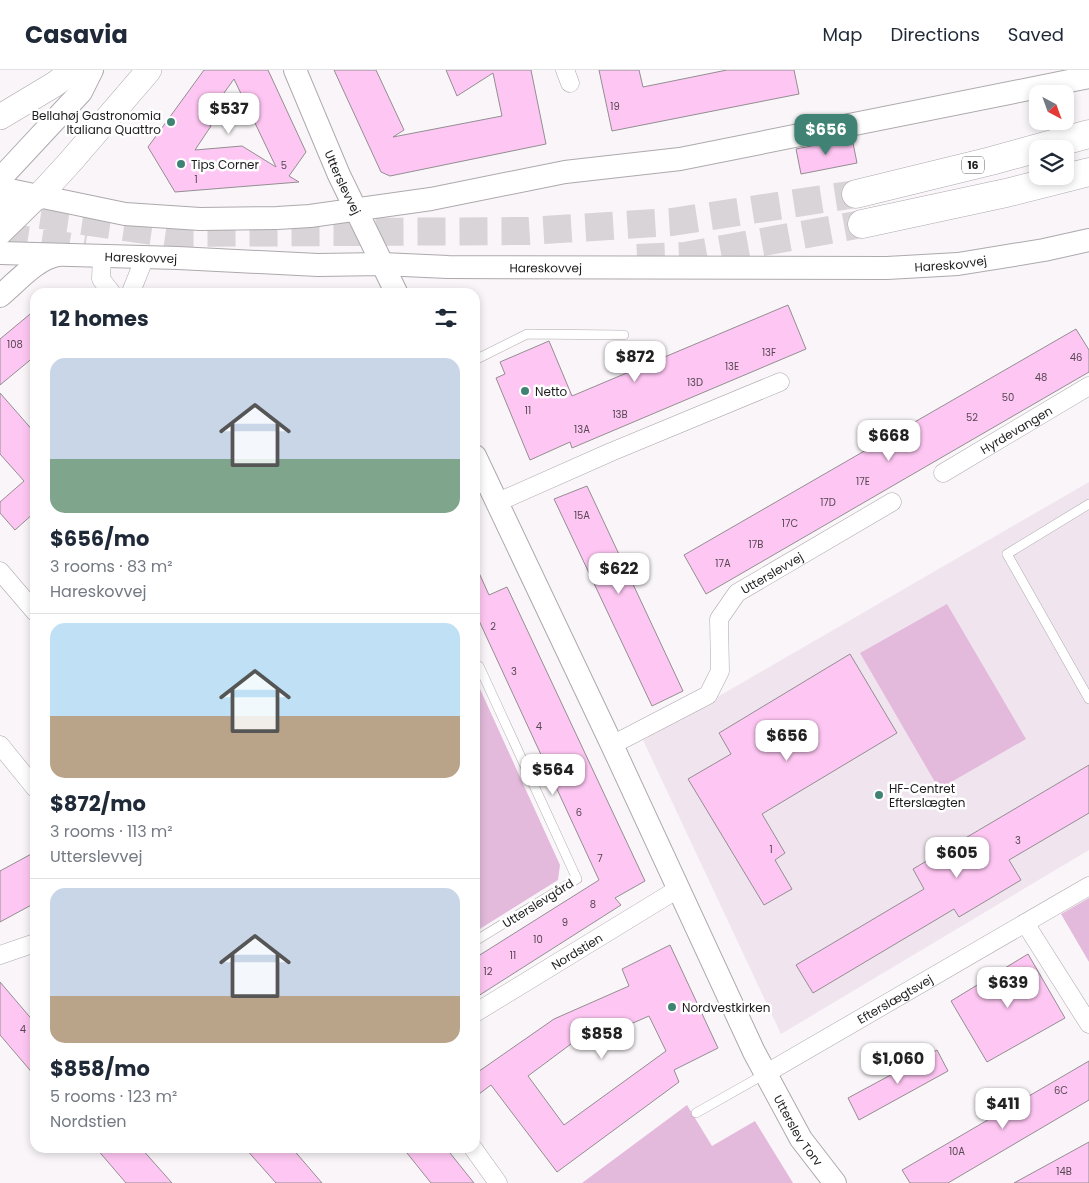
<!DOCTYPE html>
<html lang="en">
<head>
<meta charset="utf-8">
<style>
	:root { --surface:#fff; --page:#f6f6f7; --text:#1f2937; --muted:#747a83; --line:#e0e1e3; --accent:#408375 }
	body { margin:0; font-family:Poppins,sans-serif; background:var(--page); color:var(--text); height:100vh; display:flex; flex-direction:column; font-size:19px; white-space:nowrap }
	* { box-sizing:border-box; margin:0 }
	p { font-size:16px; color:var(--muted) }
	.icon { flex:none; width:28px; height:28px; fill:none; stroke:currentColor; stroke-width:2; stroke-linecap:round; stroke-linejoin:round }
	.map { position:relative; flex:1; overflow:hidden }
	.drawer { position:absolute; left:30px; top:218px; width:450px; height:865px; display:flex; flex-direction:column; background:var(--surface); border-radius:15px; box-shadow:0 2px 8px #0003 }
	.drawer>* { flex:none }
	.needle { width:32px; rotate:139deg }
	.tools { position:absolute; left:1029px; top:15px; display:grid; gap:10px }
	.tools a { display:grid; place-items:center; width:45px; height:45px; border-radius:10px; background:var(--surface); box-shadow:0 2px 8px #0003; font-size:25px }
	.price { position:absolute; translate:-50% -42px; padding:0 11px; border-radius:10px; background:#fff; color:#222; font-size:16px; line-height:32px; filter:drop-shadow(0 1px 2px #0008) }
	.price::after { content:''; position:absolute; left:50%; top:30px; width:15px; height:11px; margin-left:-8px; background:inherit; clip-path:polygon(0 0,100% 0,50% 100%) }
	.price.active { background:var(--accent); color:#fff }
	ul { padding:0; list-style:none }
	li { display:grid; align-content:center; gap:10px; height:265px; padding:0 20px }
	li+li { border-top:1px solid var(--line) }
	li span { display:grid; place-items:center; height:155px; border-radius:15px; color:#555 }
	li>.icon { margin-inline-start:auto }
	span .icon { width:90px; height:90px; fill:#fffc; stroke-width:1 }
	li b { font-size:21px }
	h2 { display:flex; justify-content:space-between; align-items:center; height:60px; padding:0 20px; font-size:21px }
	header { display:flex; align-items:center; gap:30px; box-sizing:border-box; height:70px; padding:0 25px; background:var(--surface); border-bottom:1px solid var(--line) }
	header strong { font-size:24px }
	nav { display:flex; gap:28px; margin-inline-start:auto; font-size:18px }
	.map>svg:first-child { display:block }
	.built { fill:#f0e5ee }
	.green { fill:#e3badb }
	.building { fill:#fec7f3; stroke:#928e91; fill-rule:evenodd }
	.lines { fill:none; stroke-linecap:round; stroke-linejoin:round }
	.primary-tunnel { stroke:#d8d4d7; stroke-width:28; stroke-dasharray:28 14; stroke-linecap:butt }
	.service-casing { stroke:#ada9ac; stroke-width:10 }
	.minor-casing { stroke:#ada9ac; stroke-width:19 }
	.tertiary-casing { stroke:#ada9ac; stroke-width:24 }
	.secondary-casing { stroke:#ada9ac; stroke-width:26 }
	.primary-casing { stroke:#ada9ac; stroke-width:29 }
	.service { stroke:#fff; stroke-width:9 }
	.minor { stroke:#fff; stroke-width:18 }
	.tertiary { stroke:#fff; stroke-width:22 }
	.secondary { stroke:#fff; stroke-width:25 }
	.primary { stroke:#fff; stroke-width:28 }
	.poi-dot { fill:#408375; stroke:#fff; stroke-width:2 }
	.labels { text-anchor:middle; dominant-baseline:central; stroke-width:5; stroke-linejoin:round; paint-order:stroke }
	.number-label { font-size:10px; fill:#564753 }
	.shield { fill:#fff; stroke:#626062; stroke-width:1 }
	.shield-label { font-size:11px; font-weight:bold; fill:#1e1c1e }
	.poi-label { font-size:12px; fill:#1e1c1e; stroke:#fff; text-anchor:start }
	.street-label { font-size:12px; fill:#1e1c1e; stroke:#fff }
</style>
</head>
<body>
<header>
<strong>Casavia</strong>
<nav><a>Map</a><a>Directions</a><a>Saved</a></nav>
</header>
<div class="map">
<svg width="1089" height="1113" viewBox="0 0 1089 1113">
	<rect width="100%" height="100%" fill="#f9f5f8"/>
	<!-- built -->
	<path class="built" d="M1089,412V780L781,964L643,670Z"/>
	<!-- green -->
	<path class="green" d="M947,534L1026,669L939,719L860,583Z
		M475,608L560,795L558,810L475,862Z
		M1089,828V892L1061,844Z
		M687,1035L712,1076L755,1051L793,1113H582Z"/>
	<!-- building -->
	<path class="building" d="M204,0H268L306,82L289,106L299,112L175,122L148,77ZM234,9L276,97L242,76L195,80L211,56L204,51Z
		M334,0H376L404,60L393,67L502,46L493,3L457,26L446,0H531L546,74L390,106L381,102Z
		M599,0H639L643,17L727,0H794L799,24L612,61Z
		M852,68L857,93L801,104L796,79Z
		M788,235L806,279L572,378L570,372L530,390L496,308L505,304L500,292L549,271L572,326Z
		M35,240V286L0,315V269Z
		M1076,259L1089,280V302L706,524L684,485Z
		M0,323L35,363V442L15,460L0,443V432L24,411L0,384Z
		M587,416L683,621L652,636L554,429Z
		M475,494L489,525L507,517L645,811L615,828L621,835L475,928V888L599,810L475,542Z
		M850,584L897,663L762,744L785,783L775,790L792,819L764,835L688,709L731,684L719,663Z
		M1089,695V743L1009,790L1021,810L959,847L954,839L813,923L796,895L924,819L913,799Z
		M35,782V833L0,852V801Z
		M670,875L718,978L674,1000L679,1012L557,1102L491,1015L475,1027V1004L554,949L629,916L622,899ZM649,946L666,981L564,1055L528,1006L583,965L587,973Z
		M1028,884L1065,948L987,992L951,931Z
		M0,912L35,953V1006L0,965Z
		M937,980L948,1001L859,1050L848,1028Z
		M1089,991V1030L948,1113H910L902,1100Z
		M1089,1072V1113H1014Z
		M96,1078H141L172,1113H126Z
		M245,1078H292L322,1113H276Z
		M403,1078H446L474,1113H431Z"/>
	<g class="lines">
		<!-- primary-tunnel -->
		<path class="primary-tunnel" d="M0,136L13,141L167,163L528,161L672,152L856,124
			M0,166L85,179
			M637,188L685,186L862,154"/>
		<defs>
			<path id="service" d="M475,290L527,264L624,265
				M1089,434L1007,484L1089,629
				M475,595L479,596L577,809L475,871
				M696,1043L765,1004"/>
			<g id="minor">
				<path d="M565,0L570,13"/>
				<path d="M102,185L101,209L111,222"/>
				<path d="M131,222L145,187"/>
				<path id="s1" d="M943,403L1089,316"/>
				<path d="M498,432L611,382L780,312"/>
				<path d="M0,501L35,542"/>
				<path d="M0,675L35,718"/>
				<path id="s2" d="M612,675L708,625L720,601L719,549L737,523L892,432"/>
				<path d="M1025,853L1089,954"/>
				<path d="M0,885L35,873"/>
				<path id="s3" d="M475,943L678,819"/>
				<path id="s4" d="M765,1004L1089,816"/>
				<path d="M473,1078L498,1113"/>
			</g>
			<g id="tertiary">
				<path id="s5" d="M295,0L339,105L396,222"/>
				<path d="M0,109L81,22L92,0"/>
				<path d="M0,118L125,144L200,149L277,148L310,146L431,129L565,102L680,89L1089,7"/>
				<path d="M0,164L38,127"/>
				<path id="s6" d="M0,183L178,188L318,195L382,194L448,197L887,198L958,194L1044,180L1089,170"/>
				<path d="M0,226C17,212 36,189 58,185"/>
				<path id="s7" d="M475,386L612,675L754,982L801,1069L835,1113"/>
			</g>
			<path id="secondary" d="M0,47L55,14L74,0
				M0,137L38,127L71,91L149,0"/>
			<path id="primary" d="M856,124L991,91L1089,64
				M862,154L1006,123L1089,102"/>
		</defs>
		<!-- service casing -->
		<use href="#service" class="service-casing"/>
		<!-- minor casing -->
		<use href="#minor" class="minor-casing"/>
		<!-- tertiary casing -->
		<use href="#tertiary" class="tertiary-casing"/>
		<!-- secondary casing -->
		<use href="#secondary" class="secondary-casing"/>
		<!-- primary casing -->
		<use href="#primary" class="primary-casing"/>
		<!-- service -->
		<use href="#service" class="service"/>
		<!-- minor -->
		<use href="#minor" class="minor"/>
		<!-- tertiary -->
		<use href="#tertiary" class="tertiary"/>
		<!-- secondary -->
		<use href="#secondary" class="secondary"/>
		<!-- primary -->
		<use href="#primary" class="primary"/>
	</g>
	<!-- markers -->
	<g class="poi-dot">
		<circle cx="171" cy="52" r="5"/>
		<circle cx="181" cy="94" r="5"/>
		<circle cx="525" cy="321" r="5"/>
		<circle cx="879" cy="725" r="5"/>
		<circle cx="672" cy="937" r="5"/>
	</g>
	<g class="labels">
		<!-- number labels -->
		<g class="number-label">
			<text x="615" y="36">19</text>
			<text x="284" y="95">5</text>
			<text x="196" y="109">1</text>
			<text x="15" y="274">108</text>
			<text x="769" y="282">13F</text>
			<text x="1076" y="287">46</text>
			<text x="732" y="296">13E</text>
			<text x="1041" y="307">48</text>
			<text x="695" y="312">13D</text>
			<text x="1008" y="327">50</text>
			<text x="528" y="340">11</text>
			<text x="620" y="344">13B</text>
			<text x="972" y="347">52</text>
			<text x="582" y="359">13A</text>
			<text x="863" y="411">17E</text>
			<text x="828" y="432">17D</text>
			<text x="582" y="445">15A</text>
			<text x="790" y="453">17C</text>
			<text x="756" y="474">17B</text>
			<text x="723" y="493">17A</text>
			<text x="493" y="556">2</text>
			<text x="514" y="601">3</text>
			<text x="539" y="656">4</text>
			<text x="579" y="742">6</text>
			<text x="1018" y="770">3</text>
			<text x="771" y="779">1</text>
			<text x="600" y="788">7</text>
			<text x="593" y="834">8</text>
			<text x="565" y="852">9</text>
			<text x="538" y="869">10</text>
			<text x="513" y="885">11</text>
			<text x="488" y="901">12</text>
			<text x="23" y="959">4</text>
			<text x="1061" y="1020">6C</text>
			<text x="957" y="1081">10A</text>
			<text x="1064" y="1101">14B</text>
		</g>
		<!-- shield labels -->
		<rect class="shield" x="962" y="86.5" width="22" height="17" rx="4"/>
		<g class="shield-label">
			<text x="973" y="95">16</text>
		</g>
		<!-- poi labels -->
		<g class="poi-label">
			<text x="161" y="45" text-anchor="end">Bellahøj Gastronomia<tspan x="161" dy="14">Italiana Quattro</tspan></text>
			<text x="191" y="94">Tips Corner</text>
			<text x="535" y="321">Netto</text>
			<text x="889" y="718">HF-Centret<tspan x="889" dy="14">Efterslægten</tspan></text>
			<text x="682" y="937">Nordvestkirken</text>
		</g>
		<!-- street labels -->
		<g class="street-label">
			<text stroke="none"><textPath href="#s5" startOffset="122">Utterslevvej</textPath></text>
			<text stroke="none"><textPath href="#s6" startOffset="141">Hareskovvej</textPath></text>
			<text stroke="none"><textPath href="#s6" startOffset="951">Hareskovvej</textPath></text>
			<text stroke="none"><textPath href="#s6" startOffset="546">Hareskovvej</textPath></text>
			<text stroke="none"><textPath href="#s1" startOffset="85">Hyrdevangen</textPath></text>
			<text stroke="none"><textPath href="#s2" startOffset="259">Utterslevvej</textPath></text>
			<text transform="translate(538 833) rotate(-32)">Utterslevgård</text>
			<text stroke="none"><textPath href="#s3" startOffset="119">Nordstien</textPath></text>
			<text stroke="none"><textPath href="#s4" startOffset="150">Efterslægtsvej</textPath></text>
			<text stroke="none"><textPath href="#s7" startOffset="748">Utterslev Torv</textPath></text>
		</g>
	</g>
</svg>
<div class="tools">
<a><svg class="needle" viewBox="-14 -14 28 28"><path d="M0-13l5 13h-10z" fill="#e53935"/><path d="M0 13l5-13h-10z" fill="#747a83"/></svg></a>
<a><svg class="icon" aria-label="layers" viewBox="0 0 24 24"><path d="M12 4l9 5-9 5-9-5zM3 14l9 5 9-5"/></svg></a>
</div>
<b class="price" style="left:229px;top:65px">$537</b>
<b class="price active" style="left:826px;top:86px">$656</b>
<b class="price" style="left:635px;top:313px">$872</b>
<b class="price" style="left:889px;top:392px">$668</b>
<b class="price" style="left:619px;top:525px">$622</b>
<b class="price" style="left:787px;top:692px">$656</b>
<b class="price" style="left:553px;top:726px">$564</b>
<b class="price" style="left:957px;top:809px">$605</b>
<b class="price" style="left:1008px;top:939px">$639</b>
<b class="price" style="left:602px;top:990px">$858</b>
<b class="price" style="left:898px;top:1015px">$1,060</b>
<b class="price" style="left:1003px;top:1060px">$411</b>
<section class="drawer">
<h2>12 homes<svg class="icon" aria-label="filters" viewBox="0 0 24 24"><path d="M4 7h16M4 17h16"/><circle cx="9" cy="7" r="2"/><circle cx="15" cy="17" r="2"/></svg></h2>
<ul>
<li><span style="background:linear-gradient(#c9d6e8 65%,#7fa58c 0)"><svg class="icon" aria-label="home" viewBox="0 0 24 24"><path d="M3 11l9-7 9 7M6 9v11h12V9"/></svg></span><div><b>$656/mo</b><p>3 rooms · 83 m²</p><p>Hareskovvej</p></div></li>
<li><span style="background:linear-gradient(#bfe0f5 60%,#b9a48a 0)"><svg class="icon" aria-label="home" viewBox="0 0 24 24"><path d="M3 11l9-7 9 7M6 9v11h12V9"/></svg></span><div><b>$872/mo</b><p>3 rooms · 113 m²</p><p>Utterslevvej</p></div></li>
<li><span style="background:linear-gradient(#c9d6e8 70%,#b9a48a 0)"><svg class="icon" aria-label="home" viewBox="0 0 24 24"><path d="M3 11l9-7 9 7M6 9v11h12V9"/></svg></span><div><b>$858/mo</b><p>5 rooms · 123 m²</p><p>Nordstien</p></div></li>
</ul>
</section>
</div>
</body>
</html>
